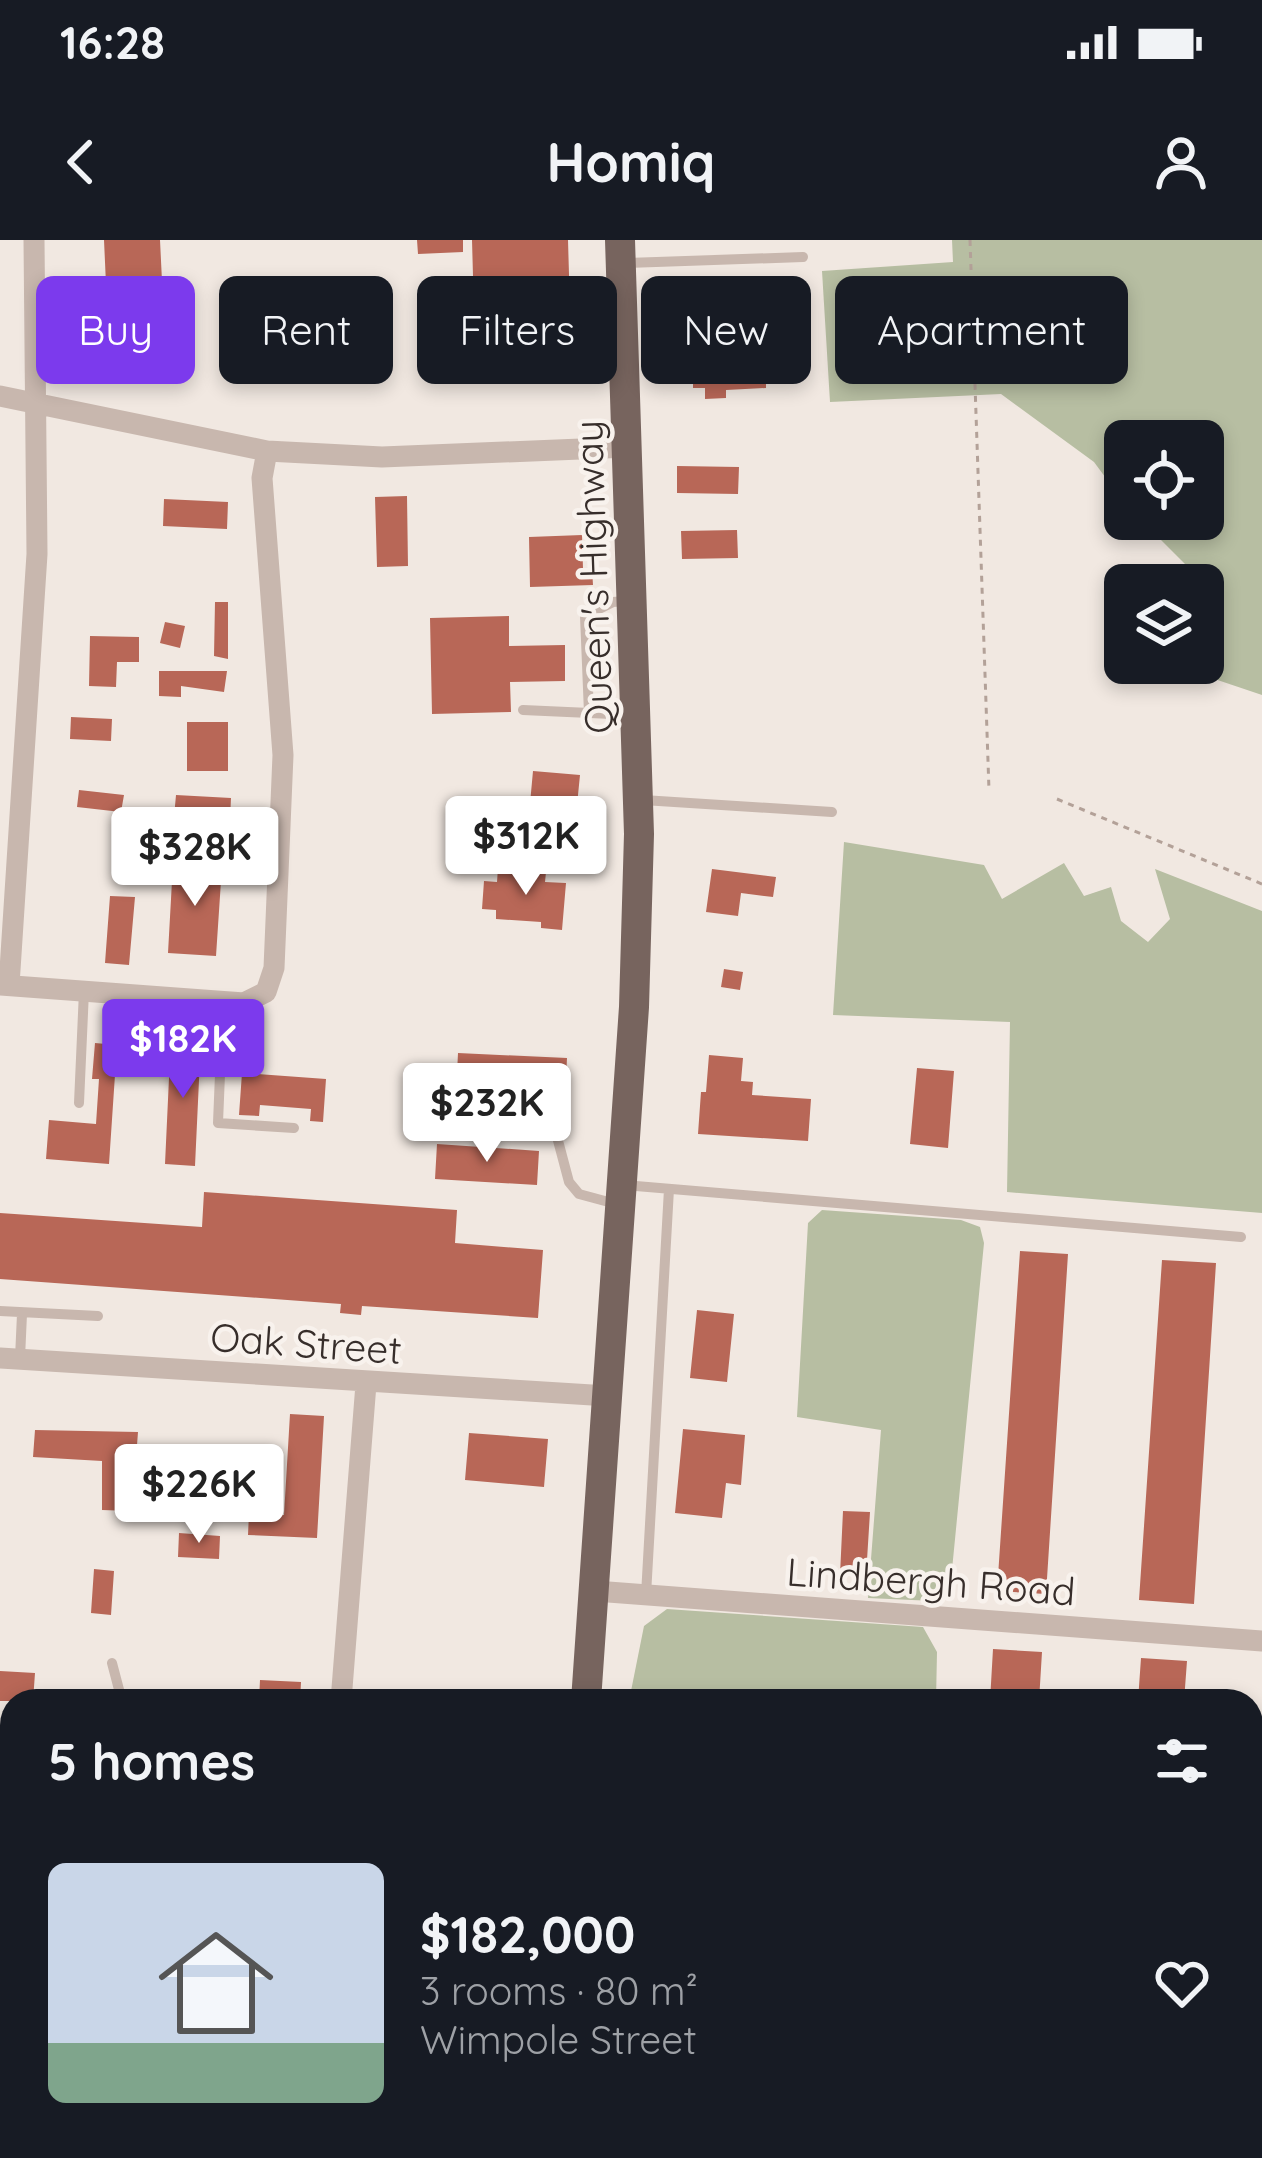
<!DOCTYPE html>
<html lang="en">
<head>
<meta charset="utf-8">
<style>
	:root { --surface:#171b24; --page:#242831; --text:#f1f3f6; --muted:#9ea1a6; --accent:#7c3aed }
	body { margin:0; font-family:Quicksand,sans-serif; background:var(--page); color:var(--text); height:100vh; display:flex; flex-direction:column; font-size:45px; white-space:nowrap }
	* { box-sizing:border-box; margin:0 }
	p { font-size:39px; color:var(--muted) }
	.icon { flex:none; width:66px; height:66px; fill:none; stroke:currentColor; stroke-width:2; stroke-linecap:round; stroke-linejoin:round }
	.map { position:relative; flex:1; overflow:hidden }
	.side { position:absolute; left:0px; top:1449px; width:1263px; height:471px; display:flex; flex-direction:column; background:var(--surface); border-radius:36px 36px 0 0; box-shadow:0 6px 18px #0003 }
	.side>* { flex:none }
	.banner { position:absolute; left:36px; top:36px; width:1191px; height:108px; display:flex; gap:24px }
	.fabs { position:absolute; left:1104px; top:180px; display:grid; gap:24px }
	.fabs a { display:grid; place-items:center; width:120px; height:120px; border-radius:18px; background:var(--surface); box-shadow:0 6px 18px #0003; font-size:60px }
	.price { position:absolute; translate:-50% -102px; padding:0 27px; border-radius:12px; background:#fff; color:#222; font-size:39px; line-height:78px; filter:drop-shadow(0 3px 6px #0008) }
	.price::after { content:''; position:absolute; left:50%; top:72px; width:36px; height:27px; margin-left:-18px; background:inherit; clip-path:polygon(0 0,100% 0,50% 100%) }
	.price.on { background:var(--accent); color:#fff }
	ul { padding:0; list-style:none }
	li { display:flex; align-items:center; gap:36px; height:300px; padding:0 48px }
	li span { display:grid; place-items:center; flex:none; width:336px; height:240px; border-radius:18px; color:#555 }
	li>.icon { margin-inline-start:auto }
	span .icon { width:144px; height:144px; fill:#fffc; stroke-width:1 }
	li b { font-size:51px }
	h2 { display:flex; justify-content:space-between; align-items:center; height:144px; padding:0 48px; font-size:51px }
	.pill { padding:0 42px; border-radius:18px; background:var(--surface); box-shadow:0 6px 18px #0003; font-size:42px; line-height:108px }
	.pill.on { background:var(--accent); color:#fff }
	.status { display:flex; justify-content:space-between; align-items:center; height:84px; padding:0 60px; background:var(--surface); direction:ltr }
	.status svg { height:33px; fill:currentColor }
	header { display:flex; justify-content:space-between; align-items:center; height:156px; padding:0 48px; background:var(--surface); font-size:54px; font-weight:700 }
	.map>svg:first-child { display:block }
	.green { fill:#b7bea2 }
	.building { fill:#b86757 }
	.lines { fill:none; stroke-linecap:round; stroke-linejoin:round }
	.path { stroke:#b3a198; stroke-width:3; stroke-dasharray:6 6; stroke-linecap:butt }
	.service { stroke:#c8b7ae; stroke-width:10 }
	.minor { stroke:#c8b7ae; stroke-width:21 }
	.primary { stroke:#77645e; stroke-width:30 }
	.labels { text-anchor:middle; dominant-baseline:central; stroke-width:9; stroke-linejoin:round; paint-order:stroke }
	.street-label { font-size:39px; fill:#372e2b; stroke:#f8f2ed }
</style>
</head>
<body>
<div class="status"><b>16:28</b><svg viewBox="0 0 49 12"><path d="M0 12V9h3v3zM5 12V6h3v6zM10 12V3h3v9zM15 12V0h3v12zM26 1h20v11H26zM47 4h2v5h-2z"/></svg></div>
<header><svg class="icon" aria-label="back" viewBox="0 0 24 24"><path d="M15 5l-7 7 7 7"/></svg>Homiq<svg class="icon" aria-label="person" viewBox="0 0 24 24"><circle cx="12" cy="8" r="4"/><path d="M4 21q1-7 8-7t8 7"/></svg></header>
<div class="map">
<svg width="1262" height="1918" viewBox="0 0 1262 1918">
	<rect width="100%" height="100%" fill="#f1e8e1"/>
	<!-- green -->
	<path class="green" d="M952,0H1262V455L1167,423H1203V345H1187L1192,331L1140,279H1203V201H1125V264L1094,222L1001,154L830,162L822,31L953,22Z
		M844,602L984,625L1002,659L1064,623L1084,656L1111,647L1121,681L1148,702L1170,679L1155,629L1262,671V973L1007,952L1010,782L833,775Z
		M822,970L961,980L980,987L984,1003L951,1340L934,1361L868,1358L881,1190L797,1177L808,983Z
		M667,1369L923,1387L937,1412L936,1461H629L644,1386Z
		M1251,1629L1262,1630V1918H1015L1016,1908H1251Z"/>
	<!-- building -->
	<path class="building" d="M104,0H160L162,41L106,44Z
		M417,0H463V12L418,14Z
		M472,0H568L570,69L474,72Z
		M725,121V131L766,129V148L726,150V158L705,159V148H693V131H705V122Z
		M677,226L739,227L738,254L677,253Z
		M407,256L408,326L377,327L375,257Z
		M164,259L228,262L227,289L163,286Z
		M737,290L738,318L682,319L681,291Z
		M582,295L583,329H592L593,345L530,347L529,297Z
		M215,362H228V419L214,416Z
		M509,376V406L565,405V441L510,442L511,472L432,474L430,378Z
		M165,382L185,386L180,408L160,403Z
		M90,396L139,397V422H117L116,447L89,446Z
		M159,431H227L224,452L181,446V457L159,456Z
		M71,477L112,479L111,501L70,499Z
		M187,482H228V531H187Z
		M533,531L580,535L577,565L564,564L561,599L527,596Z
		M79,550L124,555L121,572L77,567Z
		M176,555L231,558L230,580L174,577Z
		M173,623L222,626L216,716L168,713Z
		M498,628L546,632L545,642L566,643L562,690L541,688V682L496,679V670L482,669L484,641L497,642Z
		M712,629L776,637L773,657L741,653L738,676L706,672Z
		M110,656L135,657L129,725L105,723Z
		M724,729L743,732L740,750L721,747Z
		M171,795L201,797L195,926L165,924Z
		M95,803L117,805L109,924L46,919L49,880L96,884L99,839H92Z
		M458,813L567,818L565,859L456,854Z
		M709,815L743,818L741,841L753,842L752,855L811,859L808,901L698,894L701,852H706Z
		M917,828L954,831L948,908L910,904Z
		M242,833L326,839L323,882L310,881L311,869L260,865L259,876L239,875Z
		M437,904L539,911L537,945L435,939Z
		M204,952L457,970L455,1003L543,1010L538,1078L362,1066L361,1075L340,1073L341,1064L0,1039V973L202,987Z
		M1020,1011L1068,1014L1046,1354L997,1351Z
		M1162,1020L1216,1023L1194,1364L1139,1360Z
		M697,1070L734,1074L727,1142L690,1138Z
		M290,1174L324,1176L317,1298L248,1295L249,1273L284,1275Z
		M683,1189L745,1195L741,1245L726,1243L722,1278L675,1273Z
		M35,1190L138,1192L132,1271L102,1270V1221L33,1217Z
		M469,1193L548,1199L544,1247L465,1240Z
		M194,1210L222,1211L220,1246L193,1245Z
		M843,1271L870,1272L866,1336L840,1335Z
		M179,1293L220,1296L219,1319L178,1317Z
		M94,1329L114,1331L111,1375L91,1373Z
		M993,1409L1042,1412L1039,1461H990Z
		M1141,1418L1187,1421L1184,1461H1138Z
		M0,1431L35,1433L33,1461H0Z
		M260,1440L301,1442L300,1461H259Z"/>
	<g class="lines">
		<!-- path -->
		<path class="path" d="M970,0L989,550
			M1057,559L1262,644"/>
		<!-- service -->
		<path class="service" d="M627,23L803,17
			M523,470L634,475
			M589,473L585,376L613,362L626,361
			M643,560L832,572
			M223,761L218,883L294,888
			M79,863L84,751
			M552,878L569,942L579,954L616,964
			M624,945L1241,997
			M0,1071L98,1076
			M20,1118L22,1074
			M646,1355L669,949
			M112,1423L122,1461
			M100,1918V1908"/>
		<!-- minor -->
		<path class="minor" d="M0,156L267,211L382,217L629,207
			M0,745L244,763L266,752L274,728L283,515L262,238L267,211
			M9,745L37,314L34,0
			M0,1118L608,1156
			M595,1351L1262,1401
			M341,1461L366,1144
			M0,1517L12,1518
			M312,1918L313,1908
			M755,1918L756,1908"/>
		<!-- primary -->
		<path class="primary" d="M586,1461L634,767L639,594L620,0
			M552,1918V1908"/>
	</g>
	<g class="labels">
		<!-- street labels -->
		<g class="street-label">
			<text transform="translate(593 337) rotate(-92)">Queen's Highway</text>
			<text transform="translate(306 1103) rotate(4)">Oak Street</text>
			<text transform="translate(931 1341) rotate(4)">Lindbergh Road</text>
		</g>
	</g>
</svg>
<div class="fabs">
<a><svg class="icon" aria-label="locate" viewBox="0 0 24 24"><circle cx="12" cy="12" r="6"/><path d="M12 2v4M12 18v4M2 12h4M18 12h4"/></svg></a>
<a><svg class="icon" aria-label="layers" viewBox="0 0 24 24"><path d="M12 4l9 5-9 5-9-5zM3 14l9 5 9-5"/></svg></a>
</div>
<b class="price" style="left:526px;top:658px">$312K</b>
<b class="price" style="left:195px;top:669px">$328K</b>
<b class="price on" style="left:183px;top:861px">$182K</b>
<b class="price" style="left:487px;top:925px">$232K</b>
<b class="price" style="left:199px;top:1306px">$226K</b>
<div class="banner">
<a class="pill on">Buy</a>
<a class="pill">Rent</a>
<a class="pill">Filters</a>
<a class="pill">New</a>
<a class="pill">Apartment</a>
</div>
<section class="side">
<h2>5 homes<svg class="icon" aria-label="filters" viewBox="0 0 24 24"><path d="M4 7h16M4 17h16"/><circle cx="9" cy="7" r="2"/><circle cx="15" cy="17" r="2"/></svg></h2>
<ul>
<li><span style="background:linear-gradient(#c9d6e8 75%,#7fa58c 0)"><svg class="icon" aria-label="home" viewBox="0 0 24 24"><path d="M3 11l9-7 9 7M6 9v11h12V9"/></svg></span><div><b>$182,000</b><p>3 rooms · 80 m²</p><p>Wimpole Street</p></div><svg class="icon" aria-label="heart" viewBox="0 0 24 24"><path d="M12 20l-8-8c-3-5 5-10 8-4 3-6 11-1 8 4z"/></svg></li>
</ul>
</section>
</div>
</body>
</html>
